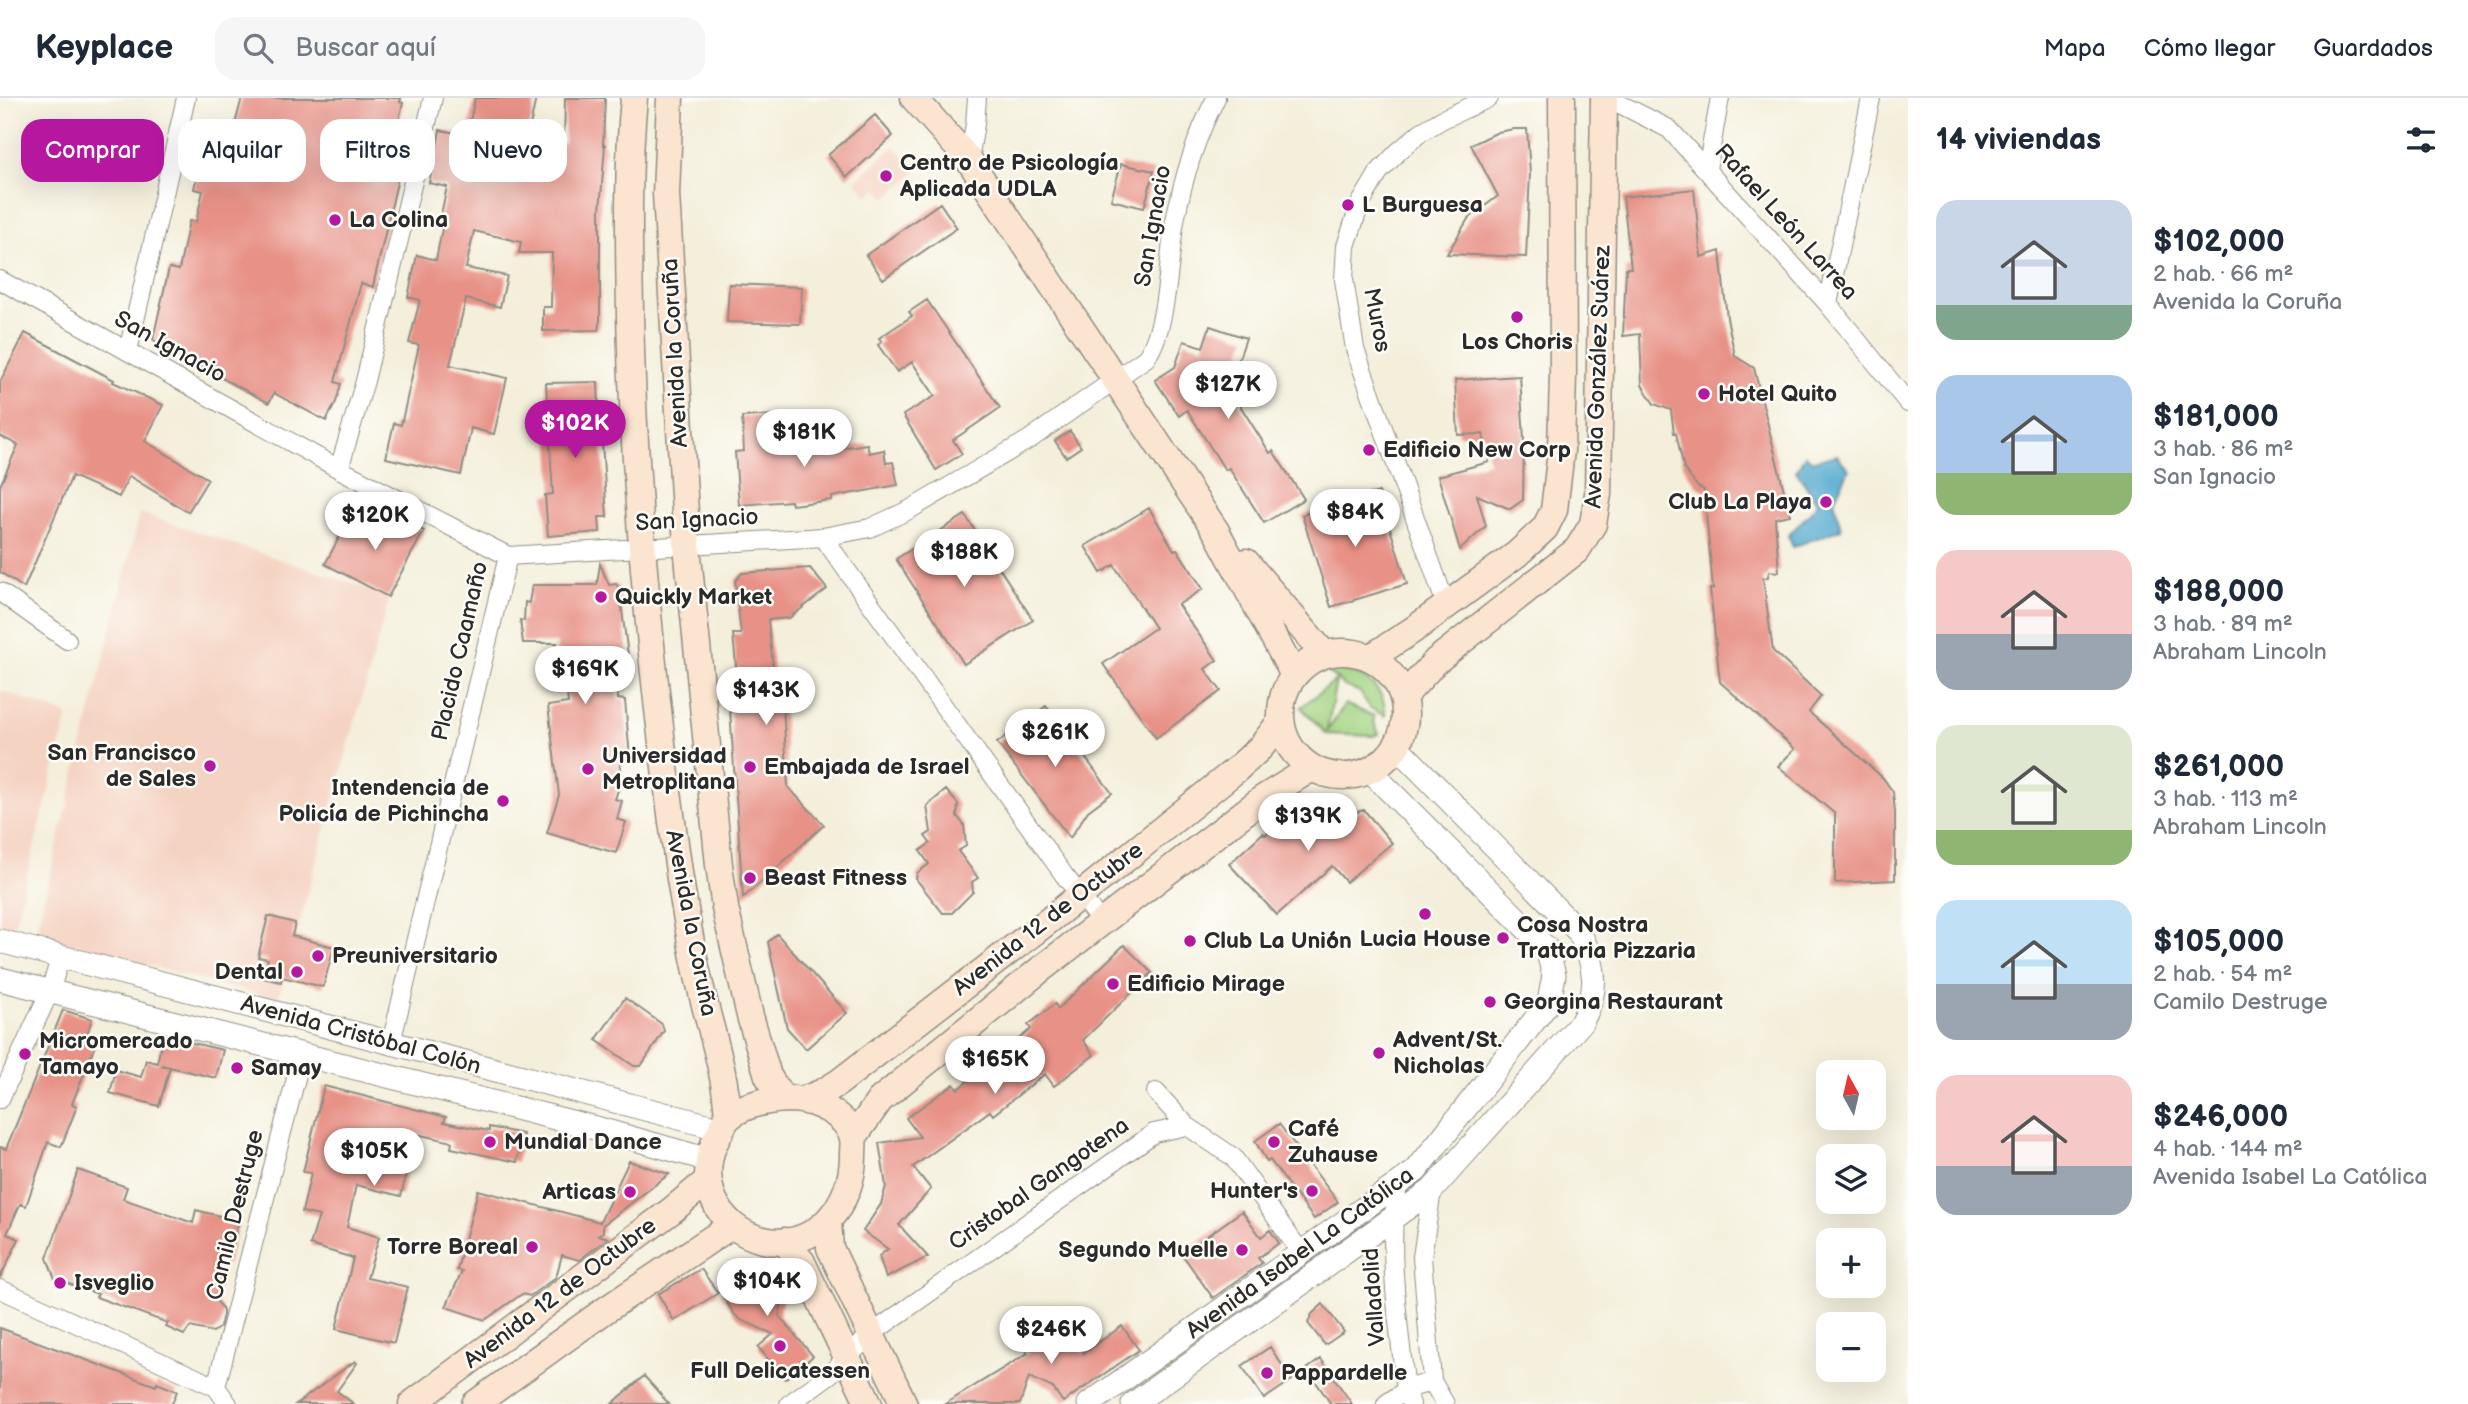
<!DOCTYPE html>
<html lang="es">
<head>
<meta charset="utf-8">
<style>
	:root { --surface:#fff; --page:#f6f6f7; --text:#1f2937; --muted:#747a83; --line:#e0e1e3; --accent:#b5179e }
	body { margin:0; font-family:"Balsamiq Sans",sans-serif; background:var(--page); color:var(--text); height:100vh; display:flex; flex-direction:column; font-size:26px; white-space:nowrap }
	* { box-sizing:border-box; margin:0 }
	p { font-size:23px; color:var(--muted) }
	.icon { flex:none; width:38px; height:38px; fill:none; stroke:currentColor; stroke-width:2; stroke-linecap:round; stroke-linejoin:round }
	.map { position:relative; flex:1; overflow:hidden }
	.panel { display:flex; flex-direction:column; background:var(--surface); width:560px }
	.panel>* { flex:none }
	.top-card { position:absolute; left:21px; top:21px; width:665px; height:63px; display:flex; gap:14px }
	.needle { width:46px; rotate:352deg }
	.controls { position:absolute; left:1816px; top:962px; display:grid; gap:14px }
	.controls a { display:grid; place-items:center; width:70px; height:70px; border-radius:14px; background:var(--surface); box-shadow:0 7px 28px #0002; font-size:35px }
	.price { position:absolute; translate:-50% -60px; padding:0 16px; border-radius:24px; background:#fff; color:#222; font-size:23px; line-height:46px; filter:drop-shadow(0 2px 4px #0008) }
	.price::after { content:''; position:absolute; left:50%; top:42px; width:21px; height:16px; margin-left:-10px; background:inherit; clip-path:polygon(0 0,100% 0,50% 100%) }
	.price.selected { background:var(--accent); color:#fff }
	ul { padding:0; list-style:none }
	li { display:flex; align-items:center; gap:21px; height:175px; padding:0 28px }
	li span { display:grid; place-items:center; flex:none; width:196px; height:140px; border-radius:21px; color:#555 }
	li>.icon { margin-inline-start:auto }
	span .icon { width:84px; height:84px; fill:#fffc; stroke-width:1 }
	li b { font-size:30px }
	h2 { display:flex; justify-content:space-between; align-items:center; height:84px; padding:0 28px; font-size:30px }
	.tag { padding:0 24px; border-radius:21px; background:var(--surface); box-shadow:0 7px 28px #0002; font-size:24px; line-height:63px }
	.tag.selected { background:var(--accent); color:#fff }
	header { display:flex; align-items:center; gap:42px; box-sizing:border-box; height:98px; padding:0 35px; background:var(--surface); border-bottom:2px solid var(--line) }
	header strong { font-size:33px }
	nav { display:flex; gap:38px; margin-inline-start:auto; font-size:24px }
	.search { width:490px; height:63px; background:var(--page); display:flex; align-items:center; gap:18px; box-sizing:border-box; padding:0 24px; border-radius:21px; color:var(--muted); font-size:26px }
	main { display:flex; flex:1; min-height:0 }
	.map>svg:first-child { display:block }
	.built { fill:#f5d3c2 }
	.green { fill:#a3d483; stroke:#678057; stroke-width:2 }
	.water { fill:#51a8ce; stroke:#3e6a7c; stroke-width:2 }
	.building { fill:#e89287 }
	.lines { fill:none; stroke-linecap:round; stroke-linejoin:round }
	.minor-casing { stroke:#908d83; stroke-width:20 }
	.tertiary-casing { stroke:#908d83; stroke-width:25 }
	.secondary-casing { stroke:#908d83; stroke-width:29 }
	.minor { stroke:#fff; stroke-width:18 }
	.tertiary { stroke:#fff; stroke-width:23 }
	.secondary { stroke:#fce5d0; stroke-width:26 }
	.poi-dot { fill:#b5179e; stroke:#fdfcf7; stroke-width:2.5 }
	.labels { text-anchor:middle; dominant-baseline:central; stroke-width:5; stroke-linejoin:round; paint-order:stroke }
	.poi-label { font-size:23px; font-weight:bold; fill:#2b2b2b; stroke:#fdfcf7; text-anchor:start }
	.street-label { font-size:23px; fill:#2b2b2b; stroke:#fdfcf7 }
</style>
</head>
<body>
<header>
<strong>Keyplace</strong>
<div class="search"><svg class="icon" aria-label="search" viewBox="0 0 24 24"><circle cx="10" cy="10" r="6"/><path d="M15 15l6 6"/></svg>Buscar aquí</div>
<nav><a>Mapa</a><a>Cómo llegar</a><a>Guardados</a></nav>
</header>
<main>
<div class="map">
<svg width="1908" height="1306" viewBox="0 0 1908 1306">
	<rect width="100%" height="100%" fill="#fdfcf7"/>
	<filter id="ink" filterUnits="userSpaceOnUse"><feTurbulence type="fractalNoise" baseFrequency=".0143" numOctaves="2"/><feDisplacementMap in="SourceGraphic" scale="14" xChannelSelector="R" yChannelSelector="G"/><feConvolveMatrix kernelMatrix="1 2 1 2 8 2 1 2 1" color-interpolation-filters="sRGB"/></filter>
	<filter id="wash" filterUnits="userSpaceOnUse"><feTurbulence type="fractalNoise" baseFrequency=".00686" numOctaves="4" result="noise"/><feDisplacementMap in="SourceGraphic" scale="28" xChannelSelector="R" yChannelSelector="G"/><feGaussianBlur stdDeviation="1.57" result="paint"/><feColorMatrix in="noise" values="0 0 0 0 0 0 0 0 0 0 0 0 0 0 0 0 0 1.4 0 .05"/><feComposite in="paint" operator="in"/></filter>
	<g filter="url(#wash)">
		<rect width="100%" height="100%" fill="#f4efdb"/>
		<!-- built -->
		<path class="built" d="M895,48L917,73L886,100L877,90L868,98L855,83Z
			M140,415L390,498L278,902L35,837Z
			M0,592L68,617L14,829L0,826Z"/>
		<!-- green -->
		<path class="green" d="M1334,572C1360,572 1387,590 1385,618L1369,609L1360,594L1344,588L1329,574Z
			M1336,582L1327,634L1345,606L1374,618V625L1379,636L1373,638L1326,636L1301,609Z"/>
		<!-- water -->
		<path class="water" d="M1805,357L1813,363L1837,357L1849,372L1834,402L1841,431L1793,449L1788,438L1818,406L1796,373Z"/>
		<g id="blocks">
			<!-- building -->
			<path class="building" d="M242,0H401L400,4L403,5L394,44L406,46L375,179L373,189L361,185L335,284L341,286L336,304L326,323L274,295L269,305L159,247L153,241L169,170L179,172L189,123L196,124L203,93L194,91L204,46L222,50L223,47L229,48Z
				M475,0H536L527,42L564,45L565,0H605L603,47H605L600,113V222L598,232L543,233V209H551L552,155H519L521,144L474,133L466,170L507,178L500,209L466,201L450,267L507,280L494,336L471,330L461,377L386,360L394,325L401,327L419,247L409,245L420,202L408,199L417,157L436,162L443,126L439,125L447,89L429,85L440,32L467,37Z
				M875,17L893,38L847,79L828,57Z
				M1514,31H1527L1530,76L1526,159L1447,156L1468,121L1498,98L1471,47L1498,34Z
				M1121,66L1154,73L1144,110L1111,102Z
				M1694,91L1701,159L1720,153L1727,220L1735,258L1754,270L1790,417L1775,420L1779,474L1769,473L1768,479L1763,480L1773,553L1821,598L1809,614L1883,680L1893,694L1895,715V782L1835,785V716L1778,668L1795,651L1720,584L1710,491H1713L1704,392L1698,389L1684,371L1676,335H1674L1671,312L1654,306L1642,287L1640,236L1623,238L1626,170H1631L1623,99Z
				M940,105L957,130L883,181L866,157Z
				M729,186L802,189L800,226L727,224Z
				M927,202L1000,310L953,342L962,356L936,372L903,317L935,298L912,264L897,274L878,247L882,244L879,240L912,218L909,214Z
				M1210,228L1246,240L1229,290L1270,355L1273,353L1304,401L1264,425L1229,370L1225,372L1187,312L1179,318L1155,282L1175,269L1184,243L1203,249Z
				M25,235L114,282L113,284L163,307L145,343L208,381L188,414L129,378L119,399L72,378L24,490L0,474V388L18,347L0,338V284Z
				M1520,278L1524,342L1523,402L1510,411L1477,397L1486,428L1460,452L1438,378L1489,364L1483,336L1458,337L1455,282Z
				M598,284L600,344H602L607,419H599L600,434L548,438L545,397L553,396L546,285Z
				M775,317L778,353L823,348V353L867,346L869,355L884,352L886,365L893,364L898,387L832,399V402L792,407L791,403L739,407L735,354L744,353L742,319Z
				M1070,333L1081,349L1066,359L1055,343Z
				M1379,394L1407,486L1331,509L1302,417Z
				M1149,410L1174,452L1177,451L1203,491L1178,507L1217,562L1205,571L1221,593L1156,640L1103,566L1155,530L1114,467L1101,475L1085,448Z
				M378,416L400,428L403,422L424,433L388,499L325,466L350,419L371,430Z
				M965,417L1033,522L964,566L896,461Z
				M600,466L609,487L616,486L619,490L628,557H613L618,601L625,602L630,660L620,661L622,681L615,701L622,703L617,721L626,724L616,755L547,735L559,697L548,608L568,605L563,554H556L557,545H523L520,522L524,523L525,504L529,505L532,487H597Z
				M810,470L827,491L789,520L768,522L777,608H783L788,689L824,727L743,800L730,612L740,611L733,536H741L735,483L742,475Z
				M1046,608L1112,695L1088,713L1070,740L997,645Z
				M946,692L958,706L957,718L964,727L966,748L958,753L978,780L972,784L973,794L952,815H943L916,781L917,775L929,766L920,753L930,745L925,738L931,734L927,708Z
				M1305,702L1315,713L1339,719L1364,712L1392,745L1346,784L1332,768L1277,817L1229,766L1263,735L1265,737Z
				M268,818L295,825L292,838L334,849L323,889L282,879L281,884L263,880L268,861L258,859Z
				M777,836L847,915L806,951L787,930L768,844Z
				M1124,847L1152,875L1083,942L1094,957L1054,988L1045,976L993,1017L990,1013L913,1069L931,1091L899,1127L928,1159L886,1180L879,1158L888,1151L863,1133L881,1106L886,1088L879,1045L920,1039L906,1020L954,986L958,991L1031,931L1028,927L1055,906L1058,911Z
				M625,900L662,926L664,933L641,968H634L596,942Z
				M63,912L92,921L87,936L98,940L72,1006L77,1008L61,1049L48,1044L26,1108L20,1106L7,1136L19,1141L0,1180V1049L6,1051Z
				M163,938L223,952L216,980L161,967L170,969L159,1008L110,995L116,972L141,979L146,962L157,965Z
				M324,988L446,1019L444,1024L489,1033V1029L523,1036L517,1064L451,1050L452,1044L416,1036L401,1098L356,1087L347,1129L379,1139L367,1180L408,1189L394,1245L336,1231L353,1160L310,1147L319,1118L302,1114L311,1075L303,1074Z
				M1279,1026L1338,1104L1314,1121L1270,1062L1267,1064L1255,1043Z
				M629,1063L669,1076L603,1127V1134L598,1137L608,1140L579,1162L562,1157L556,1179L530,1198L522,1196L485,1222L446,1209L462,1173L457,1172L478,1092L600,1124Z
				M78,1072L127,1089L123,1101L193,1125L196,1112L239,1123L227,1166L223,1165L216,1202L223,1212V1217L220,1229L213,1234L190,1229L184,1237L166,1229L168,1225L96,1199L98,1196L55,1181L47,1160Z
				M1242,1113L1261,1139L1270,1132L1279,1145L1258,1160L1262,1165L1213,1200L1182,1156Z
				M701,1171L718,1195L674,1223L658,1196Z
				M756,1171L773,1177L779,1184L783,1201L779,1218L813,1258L785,1281L758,1249L773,1236L741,1222L734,1216L721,1195L739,1176Z
				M1323,1206L1344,1234L1325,1247L1308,1225L1312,1216Z
				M1047,1219L1061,1238L1069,1233L1084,1255L1122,1228L1139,1252L1063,1304L1053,1290L1029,1279L1020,1306H945L1028,1255L1018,1240Z
				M0,1230L156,1288L157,1285L177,1293L172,1306H0Z
				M1270,1249L1292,1282L1264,1301L1242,1268Z
				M1321,1261L1352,1306H1331L1307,1271Z
				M355,1263L357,1265L337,1293L354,1306H296Z
				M644,1278L669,1306H612Z"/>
		</g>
	</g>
	<g filter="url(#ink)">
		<use href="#blocks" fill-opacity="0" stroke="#908d83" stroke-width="2"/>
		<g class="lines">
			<defs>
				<path id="minor" d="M1608,0L1669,31L1828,206L1908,305
					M969,62L975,26L977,0
					M1707,71L1720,0
					M0,182L339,371L508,458L823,439L870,430L909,412L1030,341L1146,260C1168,229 1168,161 1175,123C1183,80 1196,39 1216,0
					M1828,206L1871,0
					M128,253L186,0
					M339,371L365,283L433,0
					M823,439L1064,777L1102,825
					M0,494L67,542
					M1446,507L1355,251L1344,182L1346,148L1360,106L1379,74L1399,53L1421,34L1443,21L1489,0
					M391,945L508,458
					M1156,994L1187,1028
					M0,1001L50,893L61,858
					M1398,1088C1386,1147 1399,1231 1406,1292L1411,1306
					M1432,1092L1422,1159L1432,1283L1445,1306
					M0,1191L216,1289L228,1306
					M216,1289L302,957
					M789,1306L829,1277L871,1236L888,1224L1154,1035L1187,1028L1233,1059L1302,1156
					M1386,1306L1406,1292L1432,1283"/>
				<path id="tertiary" d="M0,843L722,1031
					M0,881L603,1032L709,1062
					M1089,1306L1416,1073L1549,904L1554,877L1547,851L1369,672
					M1133,1306L1432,1092L1581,925C1600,892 1596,867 1579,834L1396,648"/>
				<path id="secondary" d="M634,0C627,72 629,145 630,217C634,406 653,594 680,781C686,818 692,855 701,891C711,934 726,975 728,1020
					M670,0L666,96L687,448L719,767L725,810L750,918L768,978L783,1001
					M914,0L969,62L1216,433L1294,577
					M1246,464L1324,556
					M1281 616a62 62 0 1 1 124 0a62 62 0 1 1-124 0Z
					M1370,560L1413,532L1517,456L1545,430L1554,412L1561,353L1563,276L1562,0
					M1403,599L1436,563L1577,452L1593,426L1598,396L1604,0
					M794,1001C816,1003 846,1016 853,1040C854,1045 853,1052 853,1056C854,1105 816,1154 763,1142C716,1131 694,1080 718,1038C721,1033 724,1024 728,1020C744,1005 773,1001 794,1001Z
					M803,1002L823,994L838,985L1047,824L1237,671L1261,649L1280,624
					M853,1040L880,1002L1041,871L1262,701L1312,670
					M828,1123L830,1150L904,1306
					M784,1143L802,1164L869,1306
					M412,1306L671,1113L707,1083
					M475,1306L604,1213L732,1127"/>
			</defs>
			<!-- minor casing -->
			<use href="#minor" class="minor-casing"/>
			<!-- tertiary casing -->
			<use href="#tertiary" class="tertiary-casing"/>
			<!-- secondary casing -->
			<use href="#secondary" class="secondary-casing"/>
			<!-- minor -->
			<use href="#minor" class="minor"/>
			<!-- tertiary -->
			<use href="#tertiary" class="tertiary"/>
			<!-- secondary -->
			<use href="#secondary" class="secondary"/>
		</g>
	</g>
	<!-- markers -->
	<g class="poi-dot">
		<circle cx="886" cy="78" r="7"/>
		<circle cx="1348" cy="107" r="7"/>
		<circle cx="335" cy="122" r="7"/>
		<circle cx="1517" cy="219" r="7"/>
		<circle cx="1704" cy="296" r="7"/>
		<circle cx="1369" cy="352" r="7"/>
		<circle cx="1826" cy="404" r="7"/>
		<circle cx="601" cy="499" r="7"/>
		<circle cx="210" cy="668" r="7"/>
		<circle cx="750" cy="669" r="7"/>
		<circle cx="588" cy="671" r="7"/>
		<circle cx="503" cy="703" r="7"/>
		<circle cx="750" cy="780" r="7"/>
		<circle cx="1425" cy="816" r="7"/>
		<circle cx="1503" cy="840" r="7"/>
		<circle cx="1190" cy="843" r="7"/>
		<circle cx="318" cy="858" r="7"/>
		<circle cx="297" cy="874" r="7"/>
		<circle cx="1113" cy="886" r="7"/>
		<circle cx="1490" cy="904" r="7"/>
		<circle cx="1379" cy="955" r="7"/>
		<circle cx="25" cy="956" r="7"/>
		<circle cx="237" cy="970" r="7"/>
		<circle cx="490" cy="1044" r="7"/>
		<circle cx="1274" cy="1044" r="7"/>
		<circle cx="1312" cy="1093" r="7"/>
		<circle cx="630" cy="1094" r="7"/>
		<circle cx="532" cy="1149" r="7"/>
		<circle cx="1242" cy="1152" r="7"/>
		<circle cx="60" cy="1185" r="7"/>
		<circle cx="780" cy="1248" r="7"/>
		<circle cx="1267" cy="1275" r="7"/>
	</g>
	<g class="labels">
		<!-- poi labels -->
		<g class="poi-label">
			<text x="900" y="65">Centro de Psicología<tspan x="900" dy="26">Aplicada UDLA</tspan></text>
			<text x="1362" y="107">L Burguesa</text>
			<text x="349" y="122">La Colina</text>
			<text x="1517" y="244" text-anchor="middle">Los Choris</text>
			<text x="1718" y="296">Hotel Quito</text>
			<text x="1383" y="352">Edificio New Corp</text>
			<text x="1812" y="404" text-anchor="end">Club La Playa</text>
			<text x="615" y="499">Quickly Market</text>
			<text x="196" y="655" text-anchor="end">San Francisco<tspan x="196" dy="26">de Sales</tspan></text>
			<text x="602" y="658">Universidad<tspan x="602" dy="26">Metroplitana</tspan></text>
			<text x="764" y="669">Embajada de Israel</text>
			<text x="489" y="690" text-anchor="end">Intendencia de<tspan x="489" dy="26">Policía de Pichincha</tspan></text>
			<text x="764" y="780">Beast Fitness</text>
			<text x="1517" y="827">Cosa Nostra<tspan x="1517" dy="26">Trattoria Pizzaria</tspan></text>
			<text x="1425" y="841" text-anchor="middle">Lucia House</text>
			<text x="1204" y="843">Club La Unión</text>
			<text x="332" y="858">Preuniversitario</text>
			<text x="283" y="874" text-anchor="end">Dental</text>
			<text x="1127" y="886">Edificio Mirage</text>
			<text x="1504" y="904">Georgina Restaurant</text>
			<text x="1393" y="942">Advent/St.<tspan x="1393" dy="26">Nicholas</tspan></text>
			<text x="39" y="943">Micromercado<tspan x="39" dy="26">Tamayo</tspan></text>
			<text x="251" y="970">Samay</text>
			<text x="1288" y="1031">Café<tspan x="1288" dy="26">Zuhause</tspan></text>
			<text x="504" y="1044">Mundial Dance</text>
			<text x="1298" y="1093" text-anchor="end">Hunter's</text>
			<text x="616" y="1094" text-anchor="end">Articas</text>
			<text x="518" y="1149" text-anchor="end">Torre Boreal</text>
			<text x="1228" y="1152" text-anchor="end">Segundo Muelle</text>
			<text x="74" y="1185">Isveglio</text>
			<text x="780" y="1273" text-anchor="middle">Full Delicatessen</text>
			<text x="1281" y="1275">Pappardelle</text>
		</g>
		<!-- street labels -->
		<g class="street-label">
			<text transform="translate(1786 124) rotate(48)">Rafael León Larrea</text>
			<text transform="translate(1153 128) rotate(-80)">San Ignacio</text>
			<text transform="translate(1377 222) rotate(79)">Muros</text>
			<text transform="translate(170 249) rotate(29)">San Ignacio</text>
			<text transform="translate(675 255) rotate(-93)">Avenida la Coruña</text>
			<text transform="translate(1598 279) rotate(-88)">Avenida González Suárez</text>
			<text transform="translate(697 422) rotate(-3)">San Ignacio</text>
			<text transform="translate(460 553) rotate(-77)">Placido Caamaño</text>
			<text transform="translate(1048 821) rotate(-38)">Avenida 12 de Octubre</text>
			<text transform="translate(691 825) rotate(79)">Avenida la Coruña</text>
			<text transform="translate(361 937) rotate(15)">Avenida Cristóbal Colón</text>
			<text transform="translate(1039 1086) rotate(-35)">Cristobal Gangotena</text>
			<text transform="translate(235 1117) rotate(-76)">Camilo Destruge</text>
			<text transform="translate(1300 1155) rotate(-36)">Avenida Isabel La Católica</text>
			<text transform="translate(560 1195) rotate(-37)">Avenida 12 de Octubre</text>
			<text transform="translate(1374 1199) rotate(-94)">Valladolid</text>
		</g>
	</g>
</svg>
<div class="controls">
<a><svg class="needle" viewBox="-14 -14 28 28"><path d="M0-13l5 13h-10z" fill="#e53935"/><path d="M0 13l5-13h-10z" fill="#747a83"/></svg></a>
<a><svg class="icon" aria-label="layers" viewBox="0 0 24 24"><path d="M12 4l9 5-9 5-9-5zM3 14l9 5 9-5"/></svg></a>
<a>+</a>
<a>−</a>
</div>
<b class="price" style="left:1228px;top:323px">$127K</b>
<b class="price selected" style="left:575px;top:362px">$102K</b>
<b class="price" style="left:804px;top:371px">$181K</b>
<b class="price" style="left:1355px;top:451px">$84K</b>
<b class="price" style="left:375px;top:454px">$120K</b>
<b class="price" style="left:964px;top:491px">$188K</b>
<b class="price" style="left:585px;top:608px">$169K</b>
<b class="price" style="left:766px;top:629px">$143K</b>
<b class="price" style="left:1055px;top:671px">$261K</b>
<b class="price" style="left:1308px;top:755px">$139K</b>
<b class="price" style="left:995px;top:998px">$165K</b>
<b class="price" style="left:374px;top:1090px">$105K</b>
<b class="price" style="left:767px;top:1220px">$104K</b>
<b class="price" style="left:1051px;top:1268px">$246K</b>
<div class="top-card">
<a class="tag selected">Comprar</a>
<a class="tag">Alquilar</a>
<a class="tag">Filtros</a>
<a class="tag">Nuevo</a>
</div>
</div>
<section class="panel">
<h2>14 viviendas<svg class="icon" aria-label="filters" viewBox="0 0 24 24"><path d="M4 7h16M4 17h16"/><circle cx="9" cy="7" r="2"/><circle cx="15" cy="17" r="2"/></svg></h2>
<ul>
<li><span style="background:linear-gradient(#c9d6e8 75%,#7fa58c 0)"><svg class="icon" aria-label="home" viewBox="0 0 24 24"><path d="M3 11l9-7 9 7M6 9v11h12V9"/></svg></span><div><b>$102,000</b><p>2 hab. · 66 m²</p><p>Avenida la Coruña</p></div></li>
<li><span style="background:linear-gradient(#a9c7e8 70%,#8fb573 0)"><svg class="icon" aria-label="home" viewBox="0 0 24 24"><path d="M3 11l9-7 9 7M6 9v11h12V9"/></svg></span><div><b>$181,000</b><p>3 hab. · 86 m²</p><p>San Ignacio</p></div></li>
<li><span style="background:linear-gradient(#f6c9c9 60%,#9aa5b1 0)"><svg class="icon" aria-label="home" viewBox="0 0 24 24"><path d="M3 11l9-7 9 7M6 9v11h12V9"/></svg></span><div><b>$188,000</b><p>3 hab. · 89 m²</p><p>Abraham Lincoln</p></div></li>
<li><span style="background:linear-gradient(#dfe7d0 75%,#8fb573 0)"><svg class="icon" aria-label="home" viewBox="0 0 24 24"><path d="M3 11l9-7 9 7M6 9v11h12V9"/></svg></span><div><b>$261,000</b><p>3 hab. · 113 m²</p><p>Abraham Lincoln</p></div></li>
<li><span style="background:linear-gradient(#bfe0f5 60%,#9aa5b1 0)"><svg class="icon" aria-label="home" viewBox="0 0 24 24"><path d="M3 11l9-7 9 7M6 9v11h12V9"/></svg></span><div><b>$105,000</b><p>2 hab. · 54 m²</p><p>Camilo Destruge</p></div></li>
<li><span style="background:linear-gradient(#f6c9c9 65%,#9aa5b1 0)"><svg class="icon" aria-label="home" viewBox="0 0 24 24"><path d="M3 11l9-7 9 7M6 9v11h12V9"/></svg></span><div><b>$246,000</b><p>4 hab. · 144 m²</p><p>Avenida Isabel La Católica</p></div></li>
</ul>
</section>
</main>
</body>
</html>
